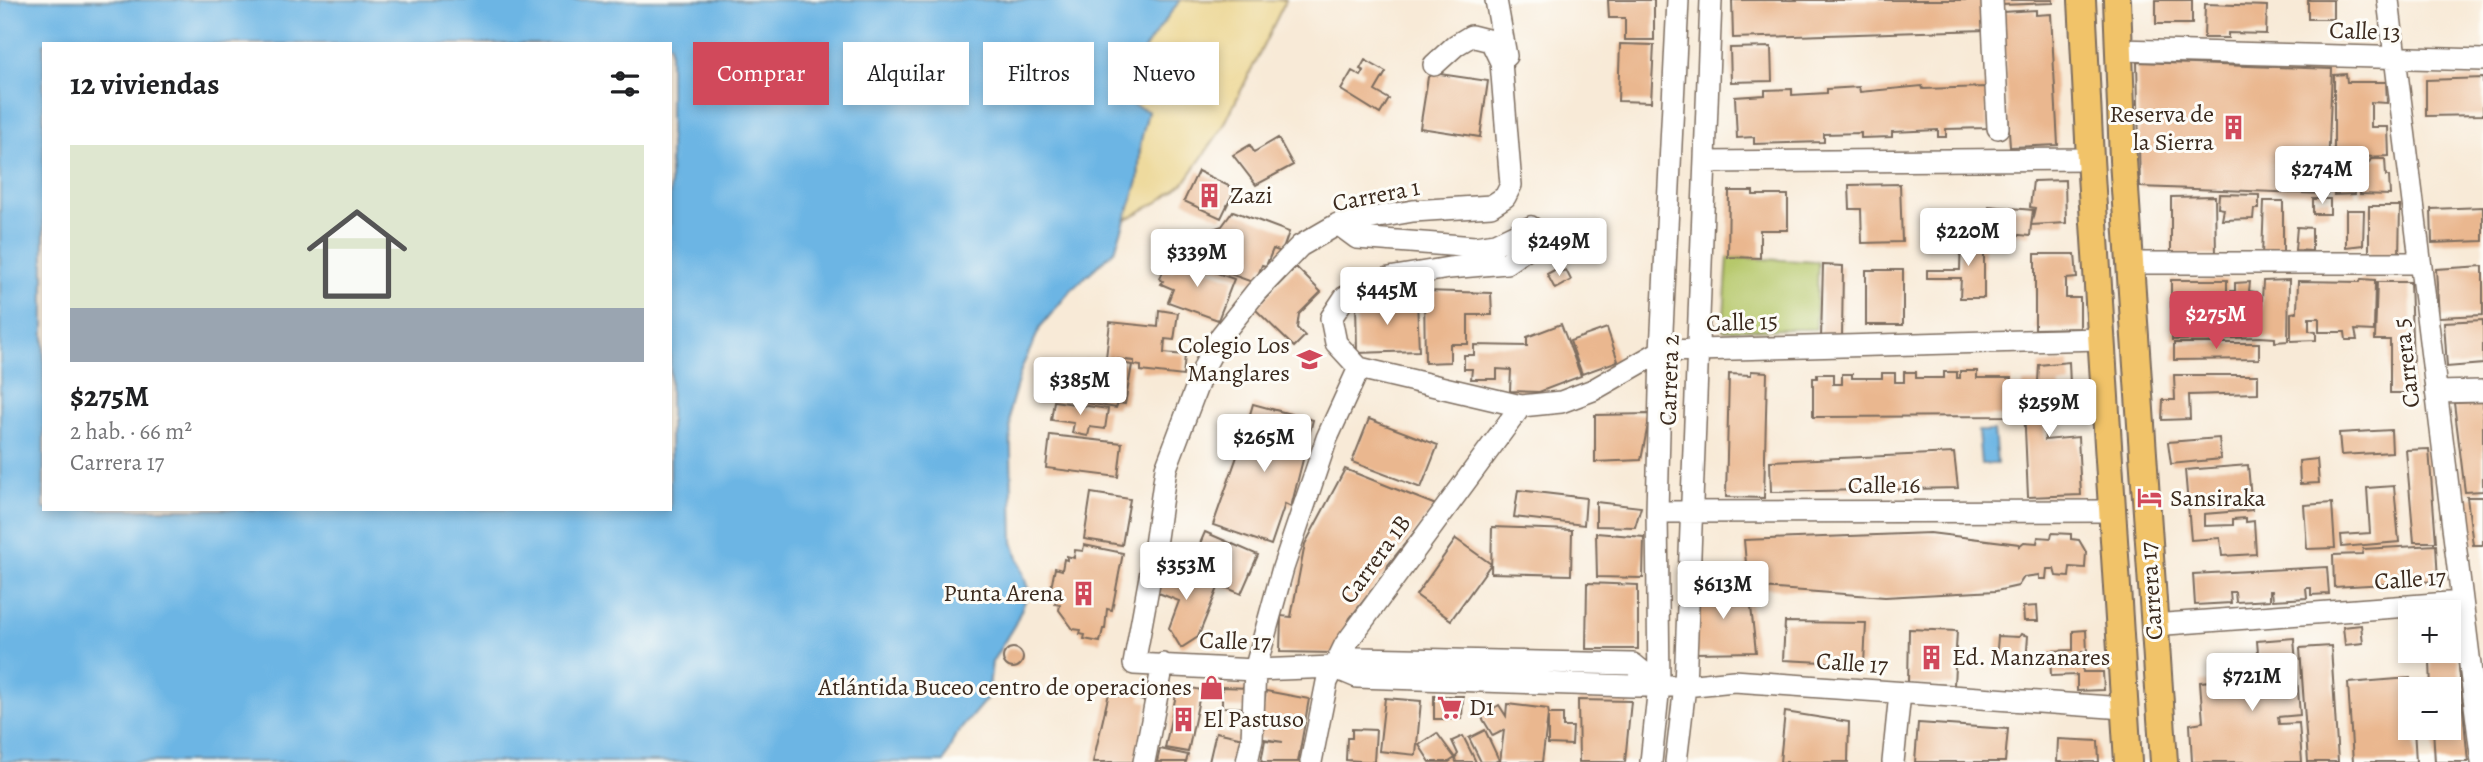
<!DOCTYPE html>
<html lang="es">
<head>
<meta charset="utf-8">
<style>
	:root { --surface:#fff; --page:#f2f2f2; --text:#202124; --muted:#757577; --line:#e0e0e0; --accent:#d1495b }
	body { margin:0; font-family:Alegreya,serif; background:var(--page); color:var(--text); height:100vh; display:flex; flex-direction:column; font-size:26px; white-space:nowrap }
	* { box-sizing:border-box; margin:0 }
	p { font-size:23px; color:var(--muted) }
	.icon { flex:none; width:38px; height:38px; fill:none; stroke:currentColor; stroke-width:2; stroke-linecap:round; stroke-linejoin:round }
	.map { position:relative; flex:1; overflow:hidden }
	.drawer { position:absolute; left:42px; top:42px; width:630px; height:469px; display:flex; flex-direction:column; background:var(--surface); border-radius:0px; box-shadow:0 4px 10px #0003 }
	.drawer>* { flex:none }
	.hud { position:absolute; left:693px; top:42px; width:665px; height:63px; display:flex; gap:14px }
	.buttons { position:absolute; left:2398px; top:600px; display:grid; gap:14px }
	.buttons a { display:grid; place-items:center; width:63px; height:63px; border-radius:0px; background:var(--surface); box-shadow:0 4px 10px #0003; font-size:35px }
	.price { position:absolute; translate:-50% -60px; padding:0 16px; border-radius:7px; background:#fff; color:#222; font-size:23px; line-height:46px; filter:drop-shadow(0 2px 4px #0008) }
	.price::after { content:''; position:absolute; left:50%; top:42px; width:21px; height:16px; margin-left:-10px; background:inherit; clip-path:polygon(0 0,100% 0,50% 100%) }
	.price.active { background:var(--accent); color:#fff }
	ul { padding:0; list-style:none }
	li { display:grid; align-content:center; gap:14px; height:371px; padding:0 28px }
	li+li { border-top:2px solid var(--line) }
	li span { display:grid; place-items:center; height:217px; border-radius:0px; color:#555 }
	li>.icon { margin-inline-start:auto }
	span .icon { width:126px; height:126px; fill:#fffc; stroke-width:1 }
	li b { font-size:30px }
	h2 { display:flex; justify-content:space-between; align-items:center; height:84px; padding:0 28px; font-size:30px }
	.chip { padding:0 24px; border-radius:0px; background:var(--surface); box-shadow:0 4px 10px #0003; font-size:24px; line-height:63px }
	.chip.active { background:var(--accent); color:#fff }
	.map>svg:first-child { display:block }
	.green { fill:#b6c86b; stroke:#787944; stroke-width:2 }
	.sand { fill:#eeda9e; stroke:#94825e; stroke-width:2 }
	.water { fill:#6cb5e4; stroke:#547081; stroke-width:2; fill-rule:evenodd }
	.building { fill:#eab78f }
	.lines { fill:none; stroke-linecap:round; stroke-linejoin:round }
	.minor-casing { stroke:#7d6d5f; stroke-width:24 }
	.major-casing { stroke:#7d6d5f; stroke-width:30 }
	.minor { stroke:#fff; stroke-width:21 }
	.major { stroke:#f1c369; stroke-width:26 }
	.labels { text-anchor:middle; dominant-baseline:central; stroke-width:6; stroke-linejoin:round; paint-order:stroke }
	.street-label { font-size:24px; fill:#3b2a1e; stroke:#fdfcf7 }
	.poi-label { font-size:24px; fill:#3b2a1e; stroke:#fdfcf7; text-anchor:start }
</style>
</head>
<body>
<div class="map">
<svg width="2483" height="762" viewBox="0 0 2483 762">
	<rect width="100%" height="100%" fill="#fdfcf7"/>
	<filter id="ink" filterUnits="userSpaceOnUse"><feTurbulence type="fractalNoise" baseFrequency=".0143" numOctaves="2"/><feDisplacementMap in="SourceGraphic" scale="14" xChannelSelector="R" yChannelSelector="G"/><feConvolveMatrix kernelMatrix="1 2 1 2 8 2 1 2 1" color-interpolation-filters="sRGB"/></filter>
	<filter id="wash" filterUnits="userSpaceOnUse"><feTurbulence type="fractalNoise" baseFrequency=".00686" numOctaves="4" result="noise"/><feDisplacementMap in="SourceGraphic" scale="28" xChannelSelector="R" yChannelSelector="G"/><feGaussianBlur stdDeviation="1.57" result="paint"/><feColorMatrix in="noise" values="0 0 0 0 0 0 0 0 0 0 0 0 0 0 0 0 0 1.4 0 .05"/><feComposite in="paint" operator="in"/></filter>
	<g filter="url(#wash)">
		<rect width="100%" height="100%" fill="#f8ead7"/>
		<!-- green -->
		<path class="green" d="M1728,257L1818,262L1816,329L1723,330Z"/>
		<!-- sand -->
		<path class="sand" d="M1180,0H1286L1223,127L1184,183L1158,202L1125,220L1138,181L1141,139L1148,112L1109,96Z"/>
		<!-- water -->
		<path class="water" d="M0,0H1180L1110,96L1148,111L1140,145L1138,181L1115,250L1071,290L1041,326L1022,367L1010,408L1013,542L1029,592L1015,624L992,662L988,697L955,736L944,762H0ZM44,44H670V509H44Z
			M1978,431H1994L1997,464H1981Z"/>
		<g id="blocks">
			<!-- building -->
			<path class="building" d="M1608,0H1654V40H1625V18H1609Z
				M1732,0H1984L1985,30L1733,38Z
				M2000,0H2053V3L2001,5Z
				M2156,0H2192V24H2156Z
				M2308,0H2333V19H2308Z
				M2205,4L2267,6L2266,34L2228,33V38H2204Z
				M2036,10V15L2051,14L2058,145L2010,147L2002,12Z
				M1620,44L1654,45L1651,102L1618,101Z
				M1771,47L1772,81L1731,82L1730,48Z
				M1365,60L1386,72L1375,91L1389,99L1380,114L1341,90L1352,71L1361,76L1364,71L1360,69Z
				M2137,62L2332,69L2327,194L2140,187Z
				M1433,73L1488,81L1480,137L1420,128L1428,77Z
				M2346,74L2347,82H2386L2387,103L2371,102V127H2388L2389,156L2334,158V75Z
				M2483,78V115L2426,116V80Z
				M1922,86L1923,89L1986,87L1987,128L1946,129V137H1938V130L1892,132V137L1861,138V133L1824,134V142L1754,144V137L1737,138L1735,97L1765,95V90L1792,89V95L1827,93V89L1859,87L1860,92Z
				M1278,138L1293,165L1256,185L1233,155L1250,145L1254,152Z
				M2371,159H2385L2386,176H2389L2390,195L2360,194L2361,177L2355,176V194L2334,195L2336,162L2349,161L2356,172H2363Z
				M1198,171L1235,189L1221,218L1184,201Z
				M2065,180L2066,223L2031,225L2030,236L1987,232L1989,206L2033,210L2031,225L2035,208L2030,207L2033,181Z
				M1900,184L1902,242L1862,243L1861,209H1850L1849,185Z
				M1729,191H1753V195H1788V230H1760V258L1728,257Z
				M2219,194L2259,195V209H2254L2253,219L2222,220L2224,209L2218,208Z
				M2215,196L2216,255L2171,256V197Z
				M2313,199H2330V214H2313Z
				M2264,201H2283V256H2262Z
				M2369,206H2400L2399,257L2369,258Z
				M2483,207V241L2432,243L2431,209Z
				M2346,210H2364L2363,245L2346,247Z
				M1233,211L1289,232L1282,252L1273,249L1266,266L1262,265L1255,283L1205,265L1210,251L1207,231L1222,226Z
				M2297,227L2312,228V251L2295,250Z
				M1961,236H1984V298H1960L1961,278H1927V270H1960Z
				M2035,254H2075L2077,278L2066,279V298H2080V328L2035,329Z
				M1178,259L1234,279L1218,320L1168,302L1173,289L1161,284L1163,281L1160,279L1164,268L1173,271Z
				M1823,265L1843,266L1842,339L1821,338Z
				M2483,266V315L2439,317L2436,269Z
				M1296,267L1321,292L1299,314L1297,328L1305,336L1294,347L1255,309Z
				M1558,268L1560,272L1566,270L1571,280L1555,289L1547,274Z
				M1866,270H1903V325H1866Z
				M2361,279L2375,280L2374,331L2355,330L2357,340H2346L2345,332H2319V318H2309V331L2316,332V340L2291,341V313L2297,312L2298,281L2360,282Z
				M2171,280H2227V306L2171,307Z
				M2289,280L2288,341L2275,342V338L2260,337L2172,340V312L2231,311V291H2235V283L2250,282L2249,291L2256,292V305H2260L2261,319L2263,281Z
				M2377,282H2410L2414,393H2390V340H2375Z
				M1424,291L1491,293L1492,315H1468V344H1450V362L1425,363Z
				M1417,300L1419,351L1357,353L1356,302Z
				M1159,310L1178,313L1174,340L1165,339L1164,353L1185,355L1183,376L1141,371V366L1134,365V361L1106,358L1110,322L1158,327Z
				M2483,320V364L2447,367L2444,322Z
				M1561,324L1581,376L1539,392L1510,391L1511,370L1497,369V379H1471L1472,369H1464V355H1474V345L1527,346V337Z
				M1607,328L1618,361L1582,374L1570,341Z
				M2174,343H2259V359L2174,360Z
				M1085,359L1101,362V359L1132,365L1125,404L1118,403L1116,408L1076,401Z
				M2069,362L2070,384L2060,385V398L2042,399L2045,440L2078,437L2081,495L2028,497L2023,383L2038,382L2039,365Z
				M1751,371L1767,372L1764,498L1726,497L1729,374L1751,375Z
				M1960,371H1977V378H2011V416L1813,417V378H1817V374H1833V384H1842V374H1852V378H1882V373H1895V382H1904V372H1916V378H1944V372H1957V378H1960Z
				M2174,375H2258V393L2189,395L2190,419L2162,420L2163,400H2175Z
				M1054,401L1108,409L1105,429L1090,427L1088,436L1072,433L1074,423L1051,420Z
				M2483,402V491L2465,492L2454,403Z
				M1253,404L1313,420L1291,507L1285,504L1271,545L1213,525L1241,445Z
				M1650,414L1641,460L1595,462V415Z
				M1369,419L1438,445L1421,488L1352,462Z
				M2391,430L2392,452L2341,455L2339,433Z
				M1050,435L1122,443L1118,477L1046,468Z
				M2219,438L2221,459L2171,464L2168,442Z
				M2429,449L2436,542H2414L2406,450Z
				M1954,453L1958,488L1771,492L1770,461Z
				M2317,459L2319,483L2300,484L2299,461Z
				M2248,465L2252,510L2204,514V526L2233,525V519L2246,518V522L2254,521L2256,554L2222,556L2220,538L2191,540L2185,470Z
				M1345,469L1436,505L1388,565L1386,572L1350,618L1333,653L1280,652L1281,616L1291,617L1305,544Z
				M2394,486L2399,542L2342,547L2341,535L2370,533L2367,488Z
				M1518,490L1586,498L1584,525L1514,517Z
				M1091,493L1130,499L1122,545L1084,539Z
				M2467,497H2483V545H2473Z
				M1596,502L1641,507L1635,527L1596,526Z
				M2332,503L2335,548L2307,549L2304,505Z
				M1492,527L1572,530L1571,575L1491,573Z
				M1205,532L1258,555L1241,594L1188,571Z
				M1596,533L1644,537L1643,578L1597,577Z
				M1930,533L2019,544V546L2024,542L2037,543L2038,537L2051,538L2052,533L2071,534V539L2079,540L2086,552L2085,568L2070,567L2069,577L2056,576L2054,569H2047L2046,579H2039V575L2024,577L2018,586L1996,591L1885,597L1748,587L1744,540Z
				M1456,539L1491,564L1451,620L1416,595Z
				M1084,545L1123,553L1112,610L1107,609L1105,629H1103L1100,642L1084,639L1085,635L1080,634L1081,630L1073,629L1059,610L1060,605L1055,604L1057,594L1050,593L1055,568L1062,570L1064,559L1067,560V556L1074,558L1075,550L1083,551Z
				M2436,545L2438,581L2334,587L2333,555L2362,554L2363,549Z
				M1159,562L1218,588L1198,637L1181,648L1169,628L1179,601L1156,592Z
				M2327,567L2329,594L2311,595V588H2306L2307,598L2273,600L2272,591H2270V600L2236,602L2235,592H2230L2231,603L2195,605L2193,574Z
				M1587,583L1638,585V649H1586Z
				M1693,589H1749L1756,652L1694,653Z
				M2037,606L2038,621H2024L2023,607Z
				M1785,622L1866,623L1864,664L1783,660Z
				M2361,625L2363,643L2345,645L2343,627Z
				M1909,629L1957,631L1954,685L1908,684Z
				M2086,630L2087,652H2082L2083,672H2103L2104,690L2077,691V675L2051,676L2050,651L2073,650V631Z
				M2021,634L2028,636L2026,663L1996,661L1998,636L2019,637Z
				M2294,638L2300,715L2278,717L2279,724L2299,723L2302,762H2192L2190,724L2203,722L2200,682L2260,677L2257,641Z
				M2331,646L2338,762H2308L2300,648Z
				M1003 658a10 10 0 1 1 20 0a10 10 0 1 1-20 0Z
				M2458,657L2468,762H2435L2433,728H2448V690H2431L2430,660Z
				M2410,678V728H2414L2416,762H2353L2348,683Z
				M1178,685L1201,690L1188,752L1165,748Z
				M1222,687L1249,688L1248,708L1222,707Z
				M1123,690L1141,694L1140,700L1148,702L1135,762H1093L1109,693L1121,696Z
				M1266,691L1309,699L1298,762H1261L1265,740L1283,742L1258,738Z
				M1434,696H1463L1462,719H1434Z
				M1385,698L1421,701L1416,755L1379,751Z
				M1578,700L1631,701L1625,762H1579Z
				M1507,704L1548,709L1549,714H1563V727H1573L1572,745L1548,744V715L1542,762H1500L1504,730L1493,736L1481,716L1499,705L1506,716Z
				M1785,712L1849,722L1848,762H1780Z
				M1918,723L2008,729L2005,762H1915Z
				M1352,729L1376,730L1374,762L1346,760L1347,738H1352Z
				M1485,730L1499,760L1495,762H1481L1469,738Z
				M1216,732L1248,739L1242,762H1209Z
				M1437,733L1455,758L1449,762H1430L1419,745Z
				M1463,736L1476,762H1456L1455,758L1458,754L1452,741Z
				M2058,739L2098,741L2099,762H2057Z
				M1160,749L1188,755L1186,762H1157Z"/>
		</g>
	</g>
	<g filter="url(#ink)">
		<use href="#blocks" fill-opacity="0" stroke="#7d6d5f" stroke-width="2"/>
		<g class="lines">
			<defs>
				<path id="minor" d="M1496,0L1506,56
					M1992,0L1998,128
					M2388,0L2482,762
					M2120,50L2483,60
					M1434,65L1456,45L1471,36L1491,41L1501,62L1511,185L1505,197L1491,206L1413,211L1338,224L1300,246L1256,292L1221,336L1205,365L1166,468L1152,566L1134,664L1255,670L1333,667L1358,658L1633,664L1659,685
					M1706,162L2090,159
					M1338,224L1357,238L1475,247L1495,244L1531,227L1537,232L1532,245L1506,263L1449,268L1389,278L1345,297L1331,318L1336,343L1359,368
					M2130,263H2420
					M1359,368L1521,406L1561,402L1593,390L1661,351L2101,339
					M2436,392L2483,391
					M1657,512L2112,511
					M2153,625L2462,602
					M1333,667L1357,677L1633,686H1685L1734,681L2124,708
					M1144,762L1163,664
					M1247,762L1252,739L1255,670L1283,568L1327,438L1359,368
					M1311,762L1327,682L1345,645L1521,406
					M1651,762L1659,685L1657,512L1661,351L1678,0
					M1676,762L1685,686L1711,0
					M1893,762L1900,693"/>
				<path id="major" d="M2082,0L2090,159L2128,762
					M2117,0L2123,160L2164,762"/>
			</defs>
			<!-- minor casing -->
			<use href="#minor" class="minor-casing"/>
			<!-- major casing -->
			<use href="#major" class="major-casing"/>
			<!-- minor -->
			<use href="#minor" class="minor"/>
			<!-- major -->
			<use href="#major" class="major"/>
		</g>
	</g>
	<!-- icons -->
	<defs>
		<symbol id="building-bare" viewBox="-9 -9 18 18"><path d="M-4-6H4V6H1V3H-1V6H-4ZM-2.5-4.3h1.7v1.8h-1.7ZM.8-4.3h1.7v1.8H.8ZM-2.5-1h1.7V.8h-1.7ZM.8-1h1.7V.8H.8Z" fill="#d1495b" stroke="#fdfcf7" stroke-width="2.5" paint-order="stroke"/></symbol>
		<symbol id="school-bare" viewBox="-9 -9 18 18"><path d="M0-5L7-2L0 1L-7-2ZM-4 1L0 2.5L4 1V4Q0 6-4 4Z" fill="#d1495b" stroke="#fdfcf7" stroke-width="2.5" paint-order="stroke"/></symbol>
		<symbol id="hotel-bare" viewBox="-9 -9 18 18"><path d="M-6-4.5h1.5V1H6V5H4.5V3h-9V5H-6ZM-4 0a1.8 1.8 0 1 1 3.6 0ZM.5 0V-2.5h3Q6-2.5 6 0Z" fill="#d1495b" stroke="#fdfcf7" stroke-width="2.5" paint-order="stroke"/></symbol>
		<symbol id="shop-bare" viewBox="-9 -9 18 18"><path d="M-5-2.5h2.3a2.7 3.5 0 0 1 5.4 0H5L5.5 6h-11ZM-1.5-2.5h3a1.5 2.3 0 0 0-3 0Z" fill="#d1495b" stroke="#fdfcf7" stroke-width="2.5" paint-order="stroke"/></symbol>
		<symbol id="supermarket-bare" viewBox="-9 -9 18 18"><path d="M-6-5.5h2.5l.6 2H6L4.5 2H-2.5L-4.4-4H-6ZM-1.5 3.2a1.3 1.3 0 1 0 .1 0ZM3 3.2a1.3 1.3 0 1 0 .1 0Z" fill="#d1495b" stroke="#fdfcf7" stroke-width="2.5" paint-order="stroke"/></symbol>
	</defs>
	<g fill-rule="evenodd">
		<use href="#building-bare" x="2216" y="110" width="35" height="35"/>
		<use href="#building-bare" x="1192" y="178" width="35" height="35"/>
		<use href="#school-bare" x="1292" y="342" width="35" height="35"/>
		<use href="#hotel-bare" x="2132" y="480" width="35" height="35"/>
		<use href="#building-bare" x="1066" y="576" width="35" height="35"/>
		<use href="#building-bare" x="1914" y="640" width="35" height="35"/>
		<use href="#shop-bare" x="1194" y="670" width="35" height="35"/>
		<use href="#supermarket-bare" x="1432" y="690" width="35" height="35"/>
		<use href="#building-bare" x="1166" y="702" width="35" height="35"/>
	</g>
	<g class="labels">
		<!-- street labels -->
		<g class="street-label">
			<text transform="translate(2365 31) rotate(2)">Calle 13</text>
			<text transform="translate(1376 195) rotate(-11)">Carrera 1</text>
			<text transform="translate(1742 322) rotate(-2)">Calle 15</text>
			<text transform="translate(2406 363) rotate(-97)">Carrera 5</text>
			<text transform="translate(1669 380) rotate(-88)">Carrera 2</text>
			<text x="1884" y="485">Calle 16</text>
			<text transform="translate(1375 559) rotate(-54)">Carrera 1B</text>
			<text transform="translate(2410 579) rotate(-4)">Calle 17</text>
			<text transform="translate(2151 591) rotate(-94)">Carrera 17</text>
			<text transform="translate(1235 641) rotate(2)">Calle 17</text>
			<text transform="translate(1852 663) rotate(4)">Calle 17</text>
		</g>
		<!-- poi labels -->
		<g class="poi-label">
			<text x="2214" y="114" text-anchor="end">Reserva de<tspan x="2214" dy="28">la Sierra</tspan></text>
			<text x="1230" y="195">Zazi</text>
			<text x="1290" y="345" text-anchor="end">Colegio Los<tspan x="1290" dy="28">Manglares</tspan></text>
			<text x="2170" y="498">Sansiraka</text>
			<text x="1064" y="593" text-anchor="end">Punta Arena</text>
			<text x="1952" y="657">Ed. Manzanares</text>
			<text x="1192" y="687" text-anchor="end">Atlántida Buceo centro de operaciones</text>
			<text x="1469" y="707">D1</text>
			<text x="1203" y="719">El Pastuso</text>
		</g>
	</g>
</svg>
<div class="buttons">
<a>+</a>
<a>−</a>
</div>
<b class="price" style="left:2322px;top:206px">$274M</b>
<b class="price" style="left:1968px;top:268px">$220M</b>
<b class="price" style="left:1559px;top:278px">$249M</b>
<b class="price" style="left:1197px;top:289px">$339M</b>
<b class="price" style="left:1387px;top:327px">$445M</b>
<b class="price active" style="left:2216px;top:351px">$275M</b>
<b class="price" style="left:1080px;top:417px">$385M</b>
<b class="price" style="left:2049px;top:439px">$259M</b>
<b class="price" style="left:1264px;top:474px">$265M</b>
<b class="price" style="left:1186px;top:602px">$353M</b>
<b class="price" style="left:1723px;top:621px">$613M</b>
<b class="price" style="left:2252px;top:713px">$721M</b>
<div class="hud">
<a class="chip active">Comprar</a>
<a class="chip">Alquilar</a>
<a class="chip">Filtros</a>
<a class="chip">Nuevo</a>
</div>
<section class="drawer">
<h2>12 viviendas<svg class="icon" aria-label="filters" viewBox="0 0 24 24"><path d="M4 7h16M4 17h16"/><circle cx="9" cy="7" r="2"/><circle cx="15" cy="17" r="2"/></svg></h2>
<ul>
<li><span style="background:linear-gradient(#dfe7d0 75%,#9aa5b1 0)"><svg class="icon" aria-label="home" viewBox="0 0 24 24"><path d="M3 11l9-7 9 7M6 9v11h12V9"/></svg></span><div><b>$275M</b><p>2 hab. · 66 m²</p><p>Carrera 17</p></div></li>
</ul>
</section>
</div>
</body>
</html>
